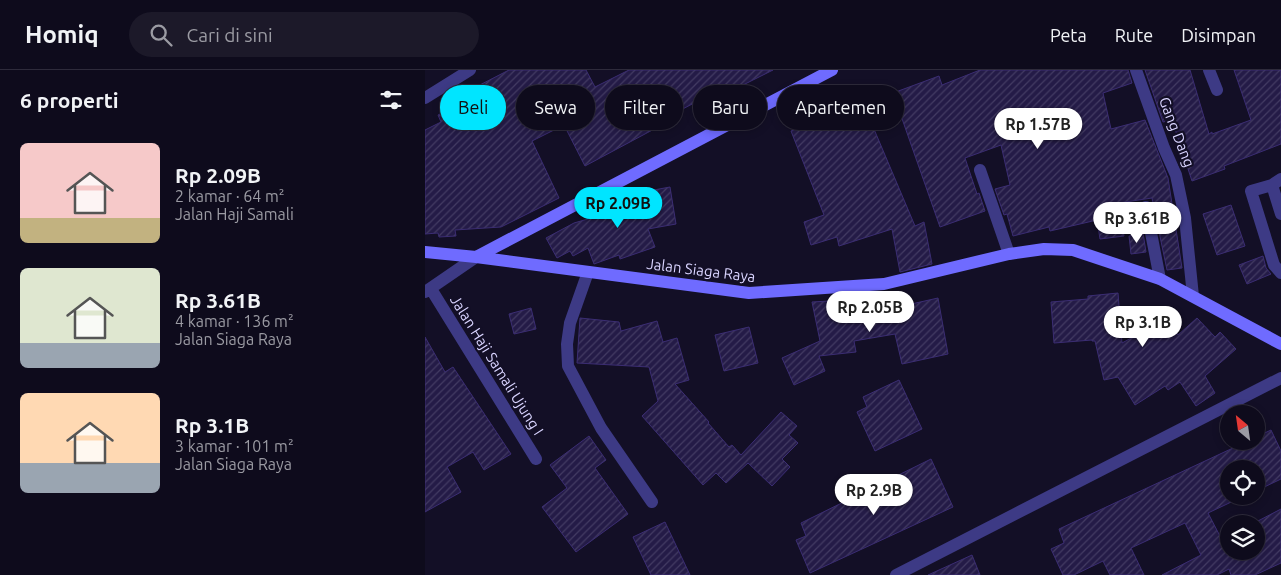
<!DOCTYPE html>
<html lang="id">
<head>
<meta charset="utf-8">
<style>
	:root { --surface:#0e0b1c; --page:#1c1929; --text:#f1f3f6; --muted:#9b9ba3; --line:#2e2b3b; --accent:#00e5ff }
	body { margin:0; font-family:Ubuntu,sans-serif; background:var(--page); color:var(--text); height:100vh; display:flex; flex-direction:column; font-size:19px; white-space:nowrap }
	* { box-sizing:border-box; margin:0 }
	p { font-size:16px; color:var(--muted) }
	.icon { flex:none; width:28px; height:28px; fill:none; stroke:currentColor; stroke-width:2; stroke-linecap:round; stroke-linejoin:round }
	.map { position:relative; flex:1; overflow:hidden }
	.side { display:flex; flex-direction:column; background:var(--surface); width:425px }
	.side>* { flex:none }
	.top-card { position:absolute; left:15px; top:15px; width:475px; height:45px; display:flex; gap:10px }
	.needle { width:32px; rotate:331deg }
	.tools { position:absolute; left:795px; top:335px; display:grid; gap:10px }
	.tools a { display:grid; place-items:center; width:45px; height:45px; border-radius:50%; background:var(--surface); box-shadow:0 2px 8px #0003,0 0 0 1px var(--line); font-size:25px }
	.price { position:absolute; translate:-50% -42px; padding:0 11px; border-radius:18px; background:#fff; color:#222; font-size:16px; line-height:32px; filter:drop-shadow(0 1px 2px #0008) }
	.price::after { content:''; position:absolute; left:50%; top:30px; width:15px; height:11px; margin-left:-8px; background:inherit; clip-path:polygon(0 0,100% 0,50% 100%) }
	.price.current { background:var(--accent); color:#111 }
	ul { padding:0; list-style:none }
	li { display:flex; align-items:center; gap:15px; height:125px; padding:0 20px }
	li span { display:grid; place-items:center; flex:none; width:140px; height:100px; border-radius:8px; color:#555 }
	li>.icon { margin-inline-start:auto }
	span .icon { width:60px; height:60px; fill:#fffc; stroke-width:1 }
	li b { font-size:21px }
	h2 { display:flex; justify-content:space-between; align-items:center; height:60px; padding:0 20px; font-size:21px }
	.tag { padding:0 18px; border-radius:22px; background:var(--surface); box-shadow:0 2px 8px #0003,0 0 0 1px var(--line); font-size:18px; line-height:45px }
	.tag.current { background:var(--accent); color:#111 }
	header { display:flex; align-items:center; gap:30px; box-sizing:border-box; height:70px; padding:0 25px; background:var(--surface); border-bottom:1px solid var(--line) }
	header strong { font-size:24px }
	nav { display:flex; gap:28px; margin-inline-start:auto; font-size:18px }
	.search { width:350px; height:45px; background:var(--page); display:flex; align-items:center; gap:12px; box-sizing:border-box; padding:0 18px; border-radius:28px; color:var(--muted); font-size:19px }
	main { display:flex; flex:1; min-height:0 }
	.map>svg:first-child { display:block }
	.building { fill:url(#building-hatch); stroke:#3b2d73 }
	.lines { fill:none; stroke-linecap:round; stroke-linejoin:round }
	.street { stroke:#3d3a85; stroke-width:12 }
	.secondary { stroke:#6f6bff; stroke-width:12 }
	.labels { text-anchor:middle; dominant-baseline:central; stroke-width:4.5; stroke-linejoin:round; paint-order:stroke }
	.street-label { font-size:15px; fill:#d9d4ff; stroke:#130f26 }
</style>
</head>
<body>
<header>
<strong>Homiq</strong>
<div class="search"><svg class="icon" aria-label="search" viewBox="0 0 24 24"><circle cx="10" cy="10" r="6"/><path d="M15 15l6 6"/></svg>Cari di sini</div>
<nav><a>Peta</a><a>Rute</a><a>Disimpan</a></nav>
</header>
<main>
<section class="side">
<h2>6 properti<svg class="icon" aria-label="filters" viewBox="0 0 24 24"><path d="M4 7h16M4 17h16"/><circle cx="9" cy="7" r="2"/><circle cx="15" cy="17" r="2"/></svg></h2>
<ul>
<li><span style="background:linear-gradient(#f6c9c9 75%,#c2b280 0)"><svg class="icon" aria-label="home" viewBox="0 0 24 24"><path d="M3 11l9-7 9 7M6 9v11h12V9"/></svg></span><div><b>Rp 2.09B</b><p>2 kamar · 64 m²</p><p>Jalan Haji Samali</p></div></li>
<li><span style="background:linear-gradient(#dfe7d0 75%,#9aa5b1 0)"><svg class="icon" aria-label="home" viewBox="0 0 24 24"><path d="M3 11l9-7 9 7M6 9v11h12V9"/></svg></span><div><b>Rp 3.61B</b><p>4 kamar · 136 m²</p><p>Jalan Siaga Raya</p></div></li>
<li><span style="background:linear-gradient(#ffd9b3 70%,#9aa5b1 0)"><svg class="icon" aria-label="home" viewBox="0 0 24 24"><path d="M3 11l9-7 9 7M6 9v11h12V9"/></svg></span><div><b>Rp 3.1B</b><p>3 kamar · 101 m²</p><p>Jalan Siaga Raya</p></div></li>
</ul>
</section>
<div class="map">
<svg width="856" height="505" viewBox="0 0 856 505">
	<defs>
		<pattern id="building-hatch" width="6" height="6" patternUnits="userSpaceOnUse" patternTransform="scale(1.25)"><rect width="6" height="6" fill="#241b47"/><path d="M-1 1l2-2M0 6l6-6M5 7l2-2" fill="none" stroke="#433b63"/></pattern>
	</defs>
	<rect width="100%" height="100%" fill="#130f26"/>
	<!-- building -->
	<path class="building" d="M84,0H161L170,17L204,0H348L314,17L316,19L279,38L275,30L246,45L248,49L160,96L139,55L107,71L134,128L76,157L30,160L31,166L14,167L13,163L0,164V60L16,52L13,45L50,26L47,19Z
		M555,0H703L707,13L678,23L686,59L720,50L743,108L757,198L742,200L727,128L694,133L699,166L675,169L672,150L625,161L624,157L588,166L582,144L579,145L570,119L585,115L576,75L540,88L552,124L554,123L560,141L515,157L468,23L514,6L517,15Z
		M720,0H765L784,64L787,62V64L826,50L809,0H856V74L799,96L800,99L767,111L747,50L738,52Z
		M443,45L490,156L499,152L507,194L475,202L467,159L414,176L412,167L386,175L379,152L399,145L366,61L403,46L408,59Z
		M245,117L251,154L223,159L230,177L195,189L194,185L169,194L163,178L148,186L145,181L132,188L121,168L149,153L180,144L179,142L219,128L218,122Z
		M806,135L820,176L792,185L778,144Z
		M718,163L721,182L706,184L704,166Z
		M838,186L841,198L846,204L822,214L814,195Z
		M693,223L697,273L743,248L753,265L772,248L790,267L795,262L811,279L780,306L790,323L771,336L755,312L743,320L740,316L710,335L693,307L679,310L670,271H667V270L629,273L626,232L663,229V226Z
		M513,228L523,284L477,294L470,264L429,271L431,282L394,286L400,301L369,315L357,288L395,271L387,232L421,230L422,233L440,230L442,244Z
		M106,238L111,259L89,264L84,244Z
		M155,248L194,252L196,261L232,251L238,272L252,268L264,310L250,314L284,352L283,353L304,377L307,375L316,385L356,342L372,356L364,365L373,373L357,389L365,397L347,416L323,393L301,413L291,403L278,415L217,346L233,331L224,297L152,293Z
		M324,257L333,293L299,301L290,265Z
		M0,267L20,302L28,297L86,384L59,400L48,382L22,397L36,422L0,442Z
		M474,310L497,359L450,381L432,342L442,337L438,327Z
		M846,360L856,381V409L831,421V399H804V426H819L783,443L797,470L800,469L804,476V481H831V452L856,439V493L830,505H806L804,499L792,505H737L776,485L760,453L706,478L719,505H685L678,491L649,505H638L626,479L639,473L634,459L823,371H831V367Z
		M164,366L181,390L170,398L203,444L151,482L117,437L142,418L125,395Z
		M506,389L528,437L385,503L371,470L381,466L376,453Z
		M240,452L265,505H226L208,467Z
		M547,485L555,505H503Z"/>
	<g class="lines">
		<!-- street -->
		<path class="street" d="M711,0L739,78L751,105L760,148L768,226
			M784,0L792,20
			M0,28L45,0
			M555,100L584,184
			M856,109L847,115L826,121L849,195L856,203
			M847,115L856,144
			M721,137L735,209
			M163,202L145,253L142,274L143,296L176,358L227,432
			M6,219L111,389
			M0,222L51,187
			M471,505L856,308"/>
		<!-- secondary -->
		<path class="secondary" d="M0,182L51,187L324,223L459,214L584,184L619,179L648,180L735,209L856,274
			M51,187L407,0"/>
	</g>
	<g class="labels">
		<!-- street labels -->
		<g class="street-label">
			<text transform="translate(752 62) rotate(69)">Gang Dang</text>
			<text transform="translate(276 200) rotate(7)">Jalan Siaga Raya</text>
			<text transform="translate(72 295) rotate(58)">Jalan Haji Samali Ujung I</text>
		</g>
	</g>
</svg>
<div class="tools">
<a><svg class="needle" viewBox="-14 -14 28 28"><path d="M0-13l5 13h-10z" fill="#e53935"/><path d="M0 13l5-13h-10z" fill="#9b9ba3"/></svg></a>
<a><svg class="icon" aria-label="locate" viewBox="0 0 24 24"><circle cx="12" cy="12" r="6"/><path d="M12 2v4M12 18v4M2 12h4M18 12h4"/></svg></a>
<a><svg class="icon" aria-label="layers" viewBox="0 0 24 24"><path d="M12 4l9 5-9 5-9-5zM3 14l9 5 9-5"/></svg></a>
</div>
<b class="price" style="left:613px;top:80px">Rp 1.57B</b>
<b class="price current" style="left:193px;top:159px">Rp 2.09B</b>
<b class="price" style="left:712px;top:174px">Rp 3.61B</b>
<b class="price" style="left:445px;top:263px">Rp 2.05B</b>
<b class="price" style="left:718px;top:278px">Rp 3.1B</b>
<b class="price" style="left:449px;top:446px">Rp 2.9B</b>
<div class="top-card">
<a class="tag current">Beli</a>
<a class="tag">Sewa</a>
<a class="tag">Filter</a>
<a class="tag">Baru</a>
<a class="tag">Apartemen</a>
</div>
</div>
</main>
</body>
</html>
